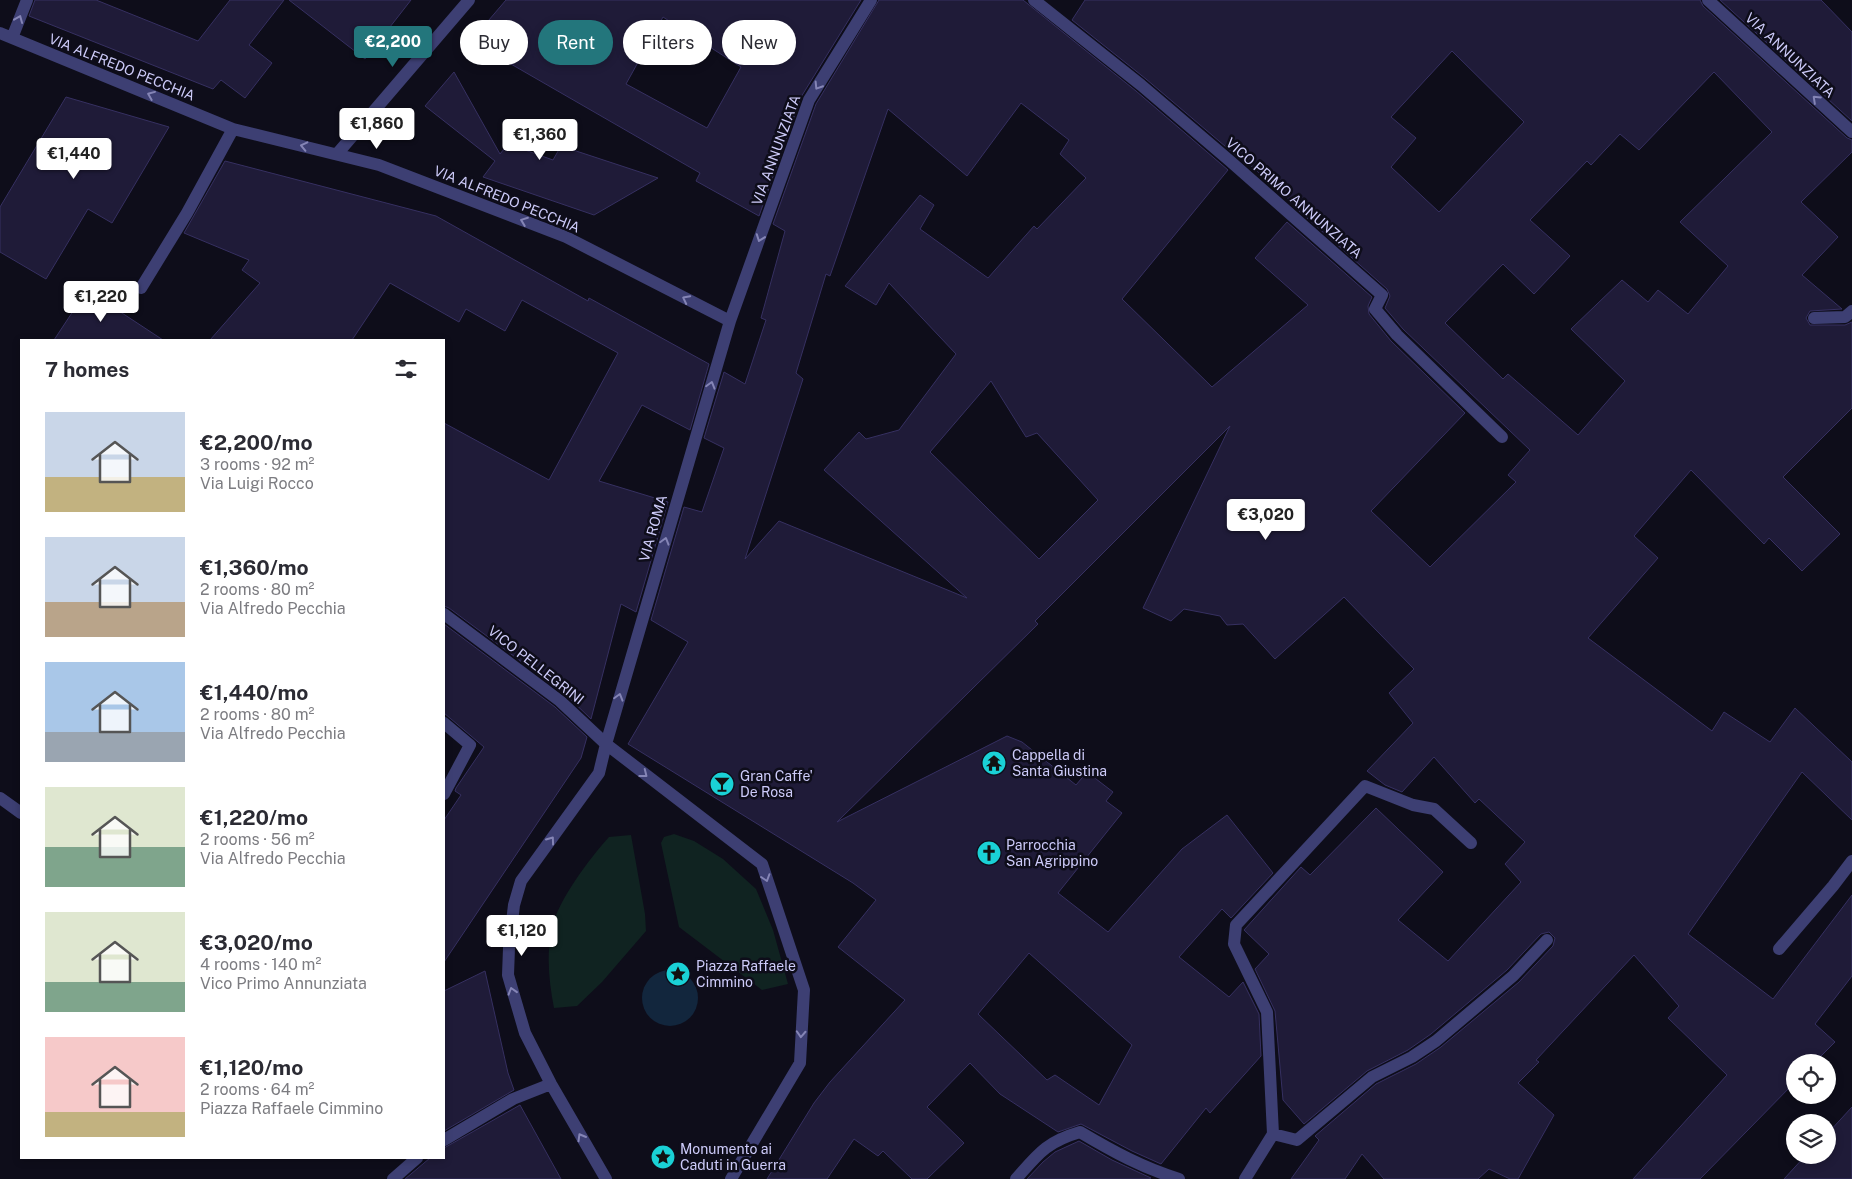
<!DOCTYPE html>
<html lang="en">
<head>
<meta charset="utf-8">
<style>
	:root { --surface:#fff; --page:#f2f2f3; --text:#2b2b33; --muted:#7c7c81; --accent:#23767c }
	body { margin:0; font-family:"Public Sans",sans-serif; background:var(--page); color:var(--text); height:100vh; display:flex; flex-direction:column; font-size:19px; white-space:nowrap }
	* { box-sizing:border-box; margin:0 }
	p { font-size:16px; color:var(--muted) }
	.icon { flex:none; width:28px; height:28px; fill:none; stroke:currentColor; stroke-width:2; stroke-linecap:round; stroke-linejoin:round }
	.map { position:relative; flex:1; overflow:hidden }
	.side { position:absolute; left:20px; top:339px; width:425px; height:820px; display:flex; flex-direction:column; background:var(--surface); border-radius:0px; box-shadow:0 2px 8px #0003 }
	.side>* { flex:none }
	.guide { position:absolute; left:460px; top:20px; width:475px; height:45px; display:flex; gap:10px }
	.controls { position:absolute; left:1786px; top:1054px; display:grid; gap:10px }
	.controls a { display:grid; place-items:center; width:50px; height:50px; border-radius:50%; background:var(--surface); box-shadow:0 2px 8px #0003; font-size:25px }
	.price { position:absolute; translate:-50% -42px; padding:0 11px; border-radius:5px; background:#fff; color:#222; font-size:16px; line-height:32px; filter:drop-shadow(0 1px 2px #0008) }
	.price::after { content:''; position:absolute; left:50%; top:30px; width:15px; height:11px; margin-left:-8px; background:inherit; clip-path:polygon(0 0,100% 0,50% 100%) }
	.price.active { background:var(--accent); color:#fff }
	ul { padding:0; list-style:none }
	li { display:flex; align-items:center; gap:15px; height:125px; padding:0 25px }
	li span { display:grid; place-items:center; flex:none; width:140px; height:100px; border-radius:0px; color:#555 }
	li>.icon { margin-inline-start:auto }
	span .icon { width:60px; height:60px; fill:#fffc; stroke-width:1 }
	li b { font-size:21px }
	h2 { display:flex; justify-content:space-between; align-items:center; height:60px; padding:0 25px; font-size:21px }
	.chip { padding:0 18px; border-radius:22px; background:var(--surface); box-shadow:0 2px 8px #0003; font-size:18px; line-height:45px }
	.chip.active { background:var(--accent); color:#fff }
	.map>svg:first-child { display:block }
	.green { fill:#102321 }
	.water { fill:#12263d }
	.building { fill:#1f1b38; stroke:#363061; fill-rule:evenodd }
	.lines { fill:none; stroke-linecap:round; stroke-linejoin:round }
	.lane { stroke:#3d3f73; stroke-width:12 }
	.street { stroke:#3d3f73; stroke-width:12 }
	.oneway { stroke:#8585b6 }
	.labels { text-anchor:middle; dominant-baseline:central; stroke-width:5; stroke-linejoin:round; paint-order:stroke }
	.street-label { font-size:14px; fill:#cdcbf9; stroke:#0e0d1a }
	.poi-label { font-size:14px; fill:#cdcbf9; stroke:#0e0d1a; text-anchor:start }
</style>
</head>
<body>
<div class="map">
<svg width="1852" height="1179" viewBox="0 0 1852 1179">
	<rect width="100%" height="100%" fill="#0e0d1a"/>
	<!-- green -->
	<path class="green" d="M674,834L694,841L723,859L756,889L773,930L788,984L762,990L679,927L661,843L664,837Z
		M631,835L645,914L646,931L602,982L577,1006L554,1008C549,982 546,954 552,928C558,900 590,858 609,837Z"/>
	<!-- water -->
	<path class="water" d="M642 998a28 28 0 1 1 56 0a28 28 0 1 1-56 0Z"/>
	<!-- building -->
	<path class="building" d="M35,0H96L198,41L230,0H284L249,45L272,63L245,98L221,80L213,89L29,16Z
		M289,0H411L365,59Z
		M506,0H861L801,97L759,216L696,181L700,173L471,41ZM663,17L741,67L707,128L626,84Z
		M879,0H1023L1136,91L1228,170L1122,299L1212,387L1308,305L1255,258L1287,222L1372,297L1368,306L1369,314L1391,341L1465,413L1371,511L1430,567L1516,482L1508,475L1530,450L1403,329L1385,308L1390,296L1387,289L1298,210L1299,208L1240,156L1239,158L1146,79L1072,20L1085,0H1700L1703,6L1847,138L1852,140V152L1801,202L1838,237L1802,275L1842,309L1810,311L1806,318L1810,325H1845L1852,322V408L1783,477L1840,534L1802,571L1769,538L1764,544L1691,470L1634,536L1658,558L1588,638L1712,731L1724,712L1770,742L1795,708L1852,762V820L1802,772L1688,934L1773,999L1852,895V976L1815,1024L1835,1042L1815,1062H1795V1082L1700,1179H1633L1727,1075L1668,1018L1679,1006L1634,955L1536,1060L1539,1062L1518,1083L1554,1115L1518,1179H1510L1489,1169L1478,1179H1384L1362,1154L1345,1179H1291L1319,1140L1315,1136L1376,1084L1416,1064L1441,1047L1519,982L1553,946L1555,938L1549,932L1541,934L1507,970L1431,1034L1408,1050L1367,1071L1304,1124L1283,1100L1275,1011L1255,969L1269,954L1244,930L1301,867L1310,875L1376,808L1443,872L1398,920L1448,961L1521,882L1505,864L1525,842L1479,799L1475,803L1434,757L1402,792L1385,785L1367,771L1413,723L1389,693L1414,669L1344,597L1275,659L1243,624L1227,625L1220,616L1184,609L1171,621L1143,608L1230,426L1035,621L1038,624L837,822L1007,736L1022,742L1076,785L1087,772L1113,792L1106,801L1122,813L1058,893L1108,932L1182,849L1227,815L1273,873L1231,918L1222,909L1179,957L1229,997L1243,982L1259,1014L1261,1056L1210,1113L1206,1108L1161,1164L1132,1151L1081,1124L1058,1132L1000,1094L970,1063L927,1107L964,1143L927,1179H912L883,1151L878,1156L854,1139L827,1179H767L814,1103L830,1082L905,1000L838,947L876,900L853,883L628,744L688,642L651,620L684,507L702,512L724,448L704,438L724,372L745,384L766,320L761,318L785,231L773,224L816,104ZM1452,51L1524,122L1439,212L1391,167L1416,138L1391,117ZM1714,72L1772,132L1680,222L1728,266L1688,314L1658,290L1648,302L1622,280L1571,329L1625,381L1578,435L1508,374L1503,379L1445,323L1503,264L1534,294L1570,256L1530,220L1587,161L1591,165L1620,134L1639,150ZM1021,103L1069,140L1060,154L1086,178L1037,229L1034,226L988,278L920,229L934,205L920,195L845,286L876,305L889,283L956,354L899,430L866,439L859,432L824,470L967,598L779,521L745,559L803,379L796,373L826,274L830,276L888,109L967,176ZM991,381L1026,437L1037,433L1098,500L1039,559L930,452ZM1029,953L1132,1045L1099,1105L1055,1075L1047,1080L978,1014Z
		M1720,0H1821L1852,32V121Z
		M454,72L500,154L508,144L553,160L561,146L658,178L594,215L483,177L495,161L425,106Z
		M66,97L169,127L112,223L88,209L46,279L0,252V207Z
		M225,161L436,216L588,301L589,298L709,364L690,430L642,405L599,481L668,502L636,612L621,604L591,719L565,694L449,608L444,606V423L549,480L618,353L522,300L505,331L466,309L459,322L390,283L352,340H210L260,283L242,270L249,260L184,233Z
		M87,290L163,340H54Z
		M444,624L555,707L587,737L581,758L444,962V820L461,795L455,791L456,788L484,747L444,713Z
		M485,971L508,1073L514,1090L444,1131V991Z
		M520,1105L561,1179H405L430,1158H444V1148Z
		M1852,1107V1179H1784L1806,1155H1828V1133Z
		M1079,1141L1112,1160L1151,1178L1149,1179H1027L1043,1162L1055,1152Z"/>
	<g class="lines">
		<!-- lane -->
		<path class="lane" d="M444,723L470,745L444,794
			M0,798L21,813"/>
		<!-- street -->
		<path class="street" d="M1034,0L1141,85L1230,161L1382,295L1375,309L1397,335L1502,437
			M1708,0L1852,132
			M0,33L233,129L379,165L566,237L730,321
			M12,38L27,0
			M337,154L469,0
			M141,288L187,213L233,129
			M1814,318L1845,317L1852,311
			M444,614L560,701L606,744L762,864L804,990L800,1063L731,1179
			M1779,949L1833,886L1852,861
			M1273,1134L1297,1140L1372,1077L1412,1057L1436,1041L1513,976L1547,940
			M444,1140L513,1099L551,1084
			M393,1179L417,1158
			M606,1179L551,1084L525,1033L508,975L509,948L514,905L521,881L599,773L606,744L730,321L809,100L871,0
			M1016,1179C1038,1154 1046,1142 1080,1132C1112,1151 1143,1168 1179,1179
			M1245,1179L1273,1134L1267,1012L1234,944L1236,925L1365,786L1413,805L1434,809L1471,843"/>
	</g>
	<!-- one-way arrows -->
	<defs><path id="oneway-chevron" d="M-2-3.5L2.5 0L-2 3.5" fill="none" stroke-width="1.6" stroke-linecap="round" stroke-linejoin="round" transform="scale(1.25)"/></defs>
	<g class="oneway">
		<use href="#oneway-chevron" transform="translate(19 19) rotate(-68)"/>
		<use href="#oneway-chevron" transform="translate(818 86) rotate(122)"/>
		<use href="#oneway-chevron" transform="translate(151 95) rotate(-158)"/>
		<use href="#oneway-chevron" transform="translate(1816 99) rotate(-137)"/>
		<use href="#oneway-chevron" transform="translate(304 146) rotate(-167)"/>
		<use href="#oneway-chevron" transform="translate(524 221) rotate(-159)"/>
		<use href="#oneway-chevron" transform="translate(760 238) rotate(110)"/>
		<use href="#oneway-chevron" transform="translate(686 299) rotate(-153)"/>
		<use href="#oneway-chevron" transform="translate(711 385) rotate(-74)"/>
		<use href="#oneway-chevron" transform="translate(665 541) rotate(-74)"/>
		<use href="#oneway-chevron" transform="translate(619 697) rotate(-74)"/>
		<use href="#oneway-chevron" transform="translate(644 774) rotate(38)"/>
		<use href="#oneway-chevron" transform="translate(551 840) rotate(-54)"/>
		<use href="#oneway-chevron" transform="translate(766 878) rotate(72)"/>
		<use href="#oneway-chevron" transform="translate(512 991) rotate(-107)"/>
		<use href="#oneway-chevron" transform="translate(801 1034) rotate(93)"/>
		<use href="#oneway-chevron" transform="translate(581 1137) rotate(-120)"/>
	</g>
	<!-- icons -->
	<defs>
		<symbol id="temple-disc" viewBox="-11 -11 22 22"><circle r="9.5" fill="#1ad1d6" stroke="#0e0d1a"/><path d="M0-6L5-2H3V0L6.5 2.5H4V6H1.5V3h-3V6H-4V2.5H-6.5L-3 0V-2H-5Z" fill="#111"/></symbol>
		<symbol id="bar-disc" viewBox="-11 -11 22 22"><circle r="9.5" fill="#1ad1d6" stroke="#0e0d1a"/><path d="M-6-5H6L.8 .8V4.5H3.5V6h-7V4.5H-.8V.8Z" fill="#111"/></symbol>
		<symbol id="church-disc" viewBox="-11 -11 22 22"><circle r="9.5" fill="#1ad1d6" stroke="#0e0d1a"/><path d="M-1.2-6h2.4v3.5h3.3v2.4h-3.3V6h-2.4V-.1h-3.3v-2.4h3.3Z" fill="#111"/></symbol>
		<symbol id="sight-disc" viewBox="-11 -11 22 22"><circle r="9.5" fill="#1ad1d6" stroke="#0e0d1a"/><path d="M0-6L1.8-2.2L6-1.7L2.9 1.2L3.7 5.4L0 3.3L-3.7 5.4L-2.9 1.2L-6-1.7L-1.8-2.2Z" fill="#111"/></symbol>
	</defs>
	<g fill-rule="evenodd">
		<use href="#temple-disc" x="980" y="749" width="28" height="28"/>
		<use href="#bar-disc" x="708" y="770" width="28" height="28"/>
		<use href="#church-disc" x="975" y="839" width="28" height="28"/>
		<use href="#sight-disc" x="664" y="960" width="28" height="28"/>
		<use href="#sight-disc" x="649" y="1143" width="28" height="28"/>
	</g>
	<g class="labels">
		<!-- street labels -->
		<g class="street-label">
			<text transform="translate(1790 55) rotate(43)">VIA ANNUNZIATA</text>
			<text transform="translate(122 67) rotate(22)">VIA ALFREDO PECCHIA</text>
			<text transform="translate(776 150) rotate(-70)">VIA ANNUNZIATA</text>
			<text transform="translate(1294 198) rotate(41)">VICO PRIMO ANNUNZIATA</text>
			<text transform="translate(507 199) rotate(22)">VIA ALFREDO PECCHIA</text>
			<text transform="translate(653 528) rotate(-74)">VIA ROMA</text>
			<text transform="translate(536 665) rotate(38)">VICO PELLEGRINI</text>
		</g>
		<!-- poi labels -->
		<g class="poi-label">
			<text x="1012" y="755">Cappella di<tspan x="1012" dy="16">Santa Giustina</tspan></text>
			<text x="740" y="776">Gran Caffe'<tspan x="740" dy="16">De Rosa</tspan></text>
			<text x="1006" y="845">Parrocchia<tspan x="1006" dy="16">San Agrippino</tspan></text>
			<text x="696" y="966">Piazza Raffaele<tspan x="696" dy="16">Cimmino</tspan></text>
			<text x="680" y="1149">Monumento ai<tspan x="680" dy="16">Caduti in Guerra</tspan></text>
		</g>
	</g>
</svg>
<div class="controls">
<a><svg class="icon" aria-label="locate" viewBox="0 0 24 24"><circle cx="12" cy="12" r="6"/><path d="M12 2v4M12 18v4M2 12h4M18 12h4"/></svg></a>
<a><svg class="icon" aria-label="layers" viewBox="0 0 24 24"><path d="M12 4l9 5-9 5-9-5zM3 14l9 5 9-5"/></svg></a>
</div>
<b class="price active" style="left:393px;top:68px">€2,200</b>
<b class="price" style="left:377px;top:150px">€1,860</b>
<b class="price" style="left:540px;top:161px">€1,360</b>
<b class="price" style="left:74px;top:180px">€1,440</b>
<b class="price" style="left:101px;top:323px">€1,220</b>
<b class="price" style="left:1266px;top:541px">€3,020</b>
<b class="price" style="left:522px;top:957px">€1,120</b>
<div class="guide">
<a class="chip">Buy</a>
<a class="chip active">Rent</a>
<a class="chip">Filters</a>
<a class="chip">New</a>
</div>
<section class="side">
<h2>7 homes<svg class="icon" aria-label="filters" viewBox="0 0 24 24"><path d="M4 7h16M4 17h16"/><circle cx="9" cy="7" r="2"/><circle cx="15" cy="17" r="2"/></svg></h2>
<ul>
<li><span style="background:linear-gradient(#c9d6e8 65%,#c2b280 0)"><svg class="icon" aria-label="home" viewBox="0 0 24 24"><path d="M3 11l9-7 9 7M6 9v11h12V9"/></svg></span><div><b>€2,200/mo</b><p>3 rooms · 92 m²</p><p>Via Luigi Rocco</p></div></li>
<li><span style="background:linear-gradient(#c9d6e8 65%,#b9a48a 0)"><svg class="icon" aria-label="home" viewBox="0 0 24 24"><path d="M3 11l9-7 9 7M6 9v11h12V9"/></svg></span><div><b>€1,360/mo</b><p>2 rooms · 80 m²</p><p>Via Alfredo Pecchia</p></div></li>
<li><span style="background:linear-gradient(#a9c7e8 70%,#9aa5b1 0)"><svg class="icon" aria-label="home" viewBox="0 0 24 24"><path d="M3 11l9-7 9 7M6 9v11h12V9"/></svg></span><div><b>€1,440/mo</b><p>2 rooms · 80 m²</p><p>Via Alfredo Pecchia</p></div></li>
<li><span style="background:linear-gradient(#dfe7d0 60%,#7fa58c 0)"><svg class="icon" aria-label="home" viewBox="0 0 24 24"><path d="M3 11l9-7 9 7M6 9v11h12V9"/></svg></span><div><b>€1,220/mo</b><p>2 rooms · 56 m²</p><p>Via Alfredo Pecchia</p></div></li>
<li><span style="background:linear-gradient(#dfe7d0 70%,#7fa58c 0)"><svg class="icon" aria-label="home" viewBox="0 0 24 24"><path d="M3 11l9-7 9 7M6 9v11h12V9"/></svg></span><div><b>€3,020/mo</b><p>4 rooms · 140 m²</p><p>Vico Primo Annunziata</p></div></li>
<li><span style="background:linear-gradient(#f6c9c9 75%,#c2b280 0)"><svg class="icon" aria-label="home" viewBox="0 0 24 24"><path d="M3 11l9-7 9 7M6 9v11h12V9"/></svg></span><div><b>€1,120/mo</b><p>2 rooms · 64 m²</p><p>Piazza Raffaele Cimmino</p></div></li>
</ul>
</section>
</div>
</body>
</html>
